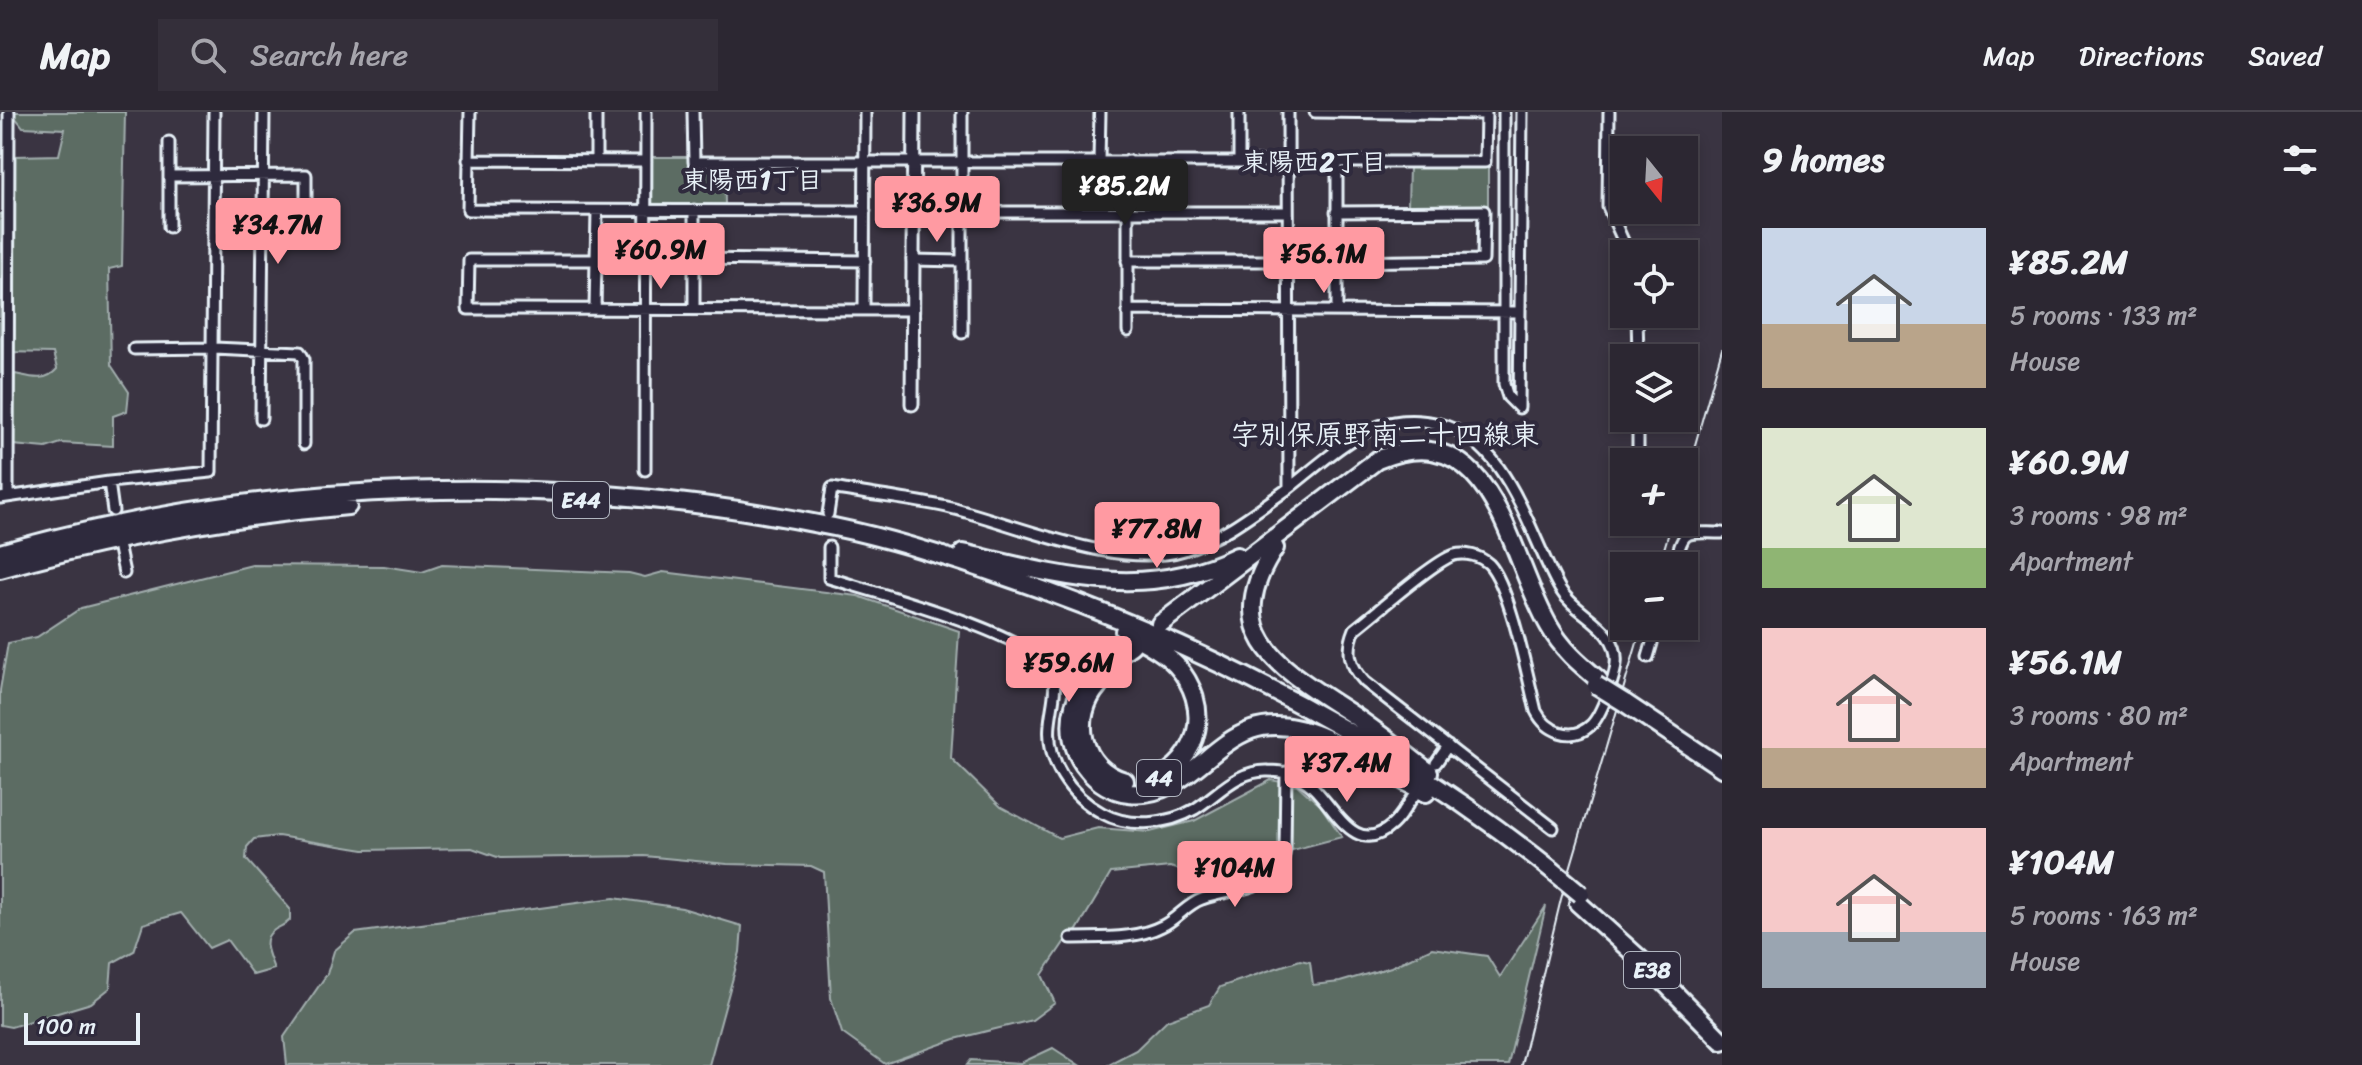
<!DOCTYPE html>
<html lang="en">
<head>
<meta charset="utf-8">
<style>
	:root { --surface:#2c2732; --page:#342f3a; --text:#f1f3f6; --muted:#a6a5ac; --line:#48444d; --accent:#ff9aa2 }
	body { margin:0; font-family:Sriracha,"Klee One",sans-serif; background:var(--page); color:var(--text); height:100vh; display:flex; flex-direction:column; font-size:30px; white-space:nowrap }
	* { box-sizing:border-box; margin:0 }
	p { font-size:26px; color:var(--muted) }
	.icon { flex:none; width:44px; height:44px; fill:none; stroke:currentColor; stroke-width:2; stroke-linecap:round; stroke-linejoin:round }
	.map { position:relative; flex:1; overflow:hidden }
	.drawer { display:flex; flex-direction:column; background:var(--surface); width:640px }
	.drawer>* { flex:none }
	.needle { width:52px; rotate:162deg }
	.fabs { position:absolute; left:1610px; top:24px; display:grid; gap:16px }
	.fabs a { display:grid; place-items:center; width:88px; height:88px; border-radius:0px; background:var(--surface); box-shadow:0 4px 12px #0003,0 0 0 2px var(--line); font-size:40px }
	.scale { position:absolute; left:24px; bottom:20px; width:116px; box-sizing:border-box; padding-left:8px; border:4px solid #e8f1f8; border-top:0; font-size:22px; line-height:28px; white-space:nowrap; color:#e8f1f8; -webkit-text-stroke:6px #2f2a3d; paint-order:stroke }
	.price { position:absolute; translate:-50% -68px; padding:0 18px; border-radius:8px; background:var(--accent); color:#111; font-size:26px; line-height:52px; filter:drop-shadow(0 2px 4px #0008) }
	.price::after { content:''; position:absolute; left:50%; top:48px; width:24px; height:18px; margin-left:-12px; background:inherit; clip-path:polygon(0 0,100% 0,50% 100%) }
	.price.on { background:#222; color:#fff }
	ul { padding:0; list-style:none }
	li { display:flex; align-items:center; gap:24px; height:200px; padding:0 40px }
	li span { display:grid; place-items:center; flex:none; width:224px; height:160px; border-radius:0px; color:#555 }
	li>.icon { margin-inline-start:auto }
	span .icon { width:96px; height:96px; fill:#fffc; stroke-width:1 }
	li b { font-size:34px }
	h2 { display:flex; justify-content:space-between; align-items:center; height:96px; padding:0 40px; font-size:34px }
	header { display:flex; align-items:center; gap:48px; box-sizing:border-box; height:112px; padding:0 40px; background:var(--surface); border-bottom:2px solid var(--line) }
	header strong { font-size:38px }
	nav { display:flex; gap:44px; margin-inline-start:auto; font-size:28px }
	.search { width:560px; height:72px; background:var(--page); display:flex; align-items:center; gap:20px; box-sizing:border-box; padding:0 28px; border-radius:0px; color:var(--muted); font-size:30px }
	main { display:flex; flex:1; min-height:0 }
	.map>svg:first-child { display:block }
	.green { fill:#5c6c63; stroke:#a2aeae; stroke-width:2 }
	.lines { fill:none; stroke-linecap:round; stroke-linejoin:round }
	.minor-casing { stroke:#e8f1f8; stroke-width:15 }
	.tertiary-casing { stroke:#e8f1f8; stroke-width:17 }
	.motorway-casing { stroke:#e8f1f8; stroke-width:22 }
	.minor { stroke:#2f2a3d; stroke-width:9 }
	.tertiary { stroke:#2f2a3d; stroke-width:11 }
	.motorway { stroke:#2f2a3d; stroke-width:16 }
	.rail { stroke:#e8f1f8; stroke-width:2 }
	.motorway-bridge-casing { stroke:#e8f1f8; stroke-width:22; stroke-linecap:butt }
	.motorway-bridge { stroke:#2f2a3d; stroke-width:16 }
	.labels { text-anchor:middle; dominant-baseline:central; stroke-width:8; stroke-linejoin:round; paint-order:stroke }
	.shield { fill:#2f2a3d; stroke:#b0b5c0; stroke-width:2 }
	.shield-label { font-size:22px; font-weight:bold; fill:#e8f1f8 }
	.neighbourhood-label { font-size:26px; font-weight:bold; fill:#e8f1f8; stroke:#2f2a3d }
	.quarter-label { font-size:28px; font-weight:bold; fill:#e8f1f8; stroke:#2f2a3d }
</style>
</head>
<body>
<header>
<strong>Map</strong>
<div class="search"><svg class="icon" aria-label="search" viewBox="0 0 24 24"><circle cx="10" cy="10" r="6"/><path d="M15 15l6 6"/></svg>Search here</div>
<nav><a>Map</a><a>Directions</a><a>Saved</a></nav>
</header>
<main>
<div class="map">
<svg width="1722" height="953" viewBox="0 0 1722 953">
	<rect width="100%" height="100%" fill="#3a3442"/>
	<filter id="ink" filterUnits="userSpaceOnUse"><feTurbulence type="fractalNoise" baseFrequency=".0125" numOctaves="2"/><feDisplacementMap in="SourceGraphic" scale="16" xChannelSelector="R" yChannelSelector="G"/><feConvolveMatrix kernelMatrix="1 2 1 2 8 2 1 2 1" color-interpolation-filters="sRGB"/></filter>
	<g filter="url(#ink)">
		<!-- green -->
		<path class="green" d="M15,0H125L122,154L109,157L111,253L129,280L127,299L113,304V334L61,331L46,336L13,333L15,262C30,265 45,271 57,257L53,241L4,240L2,261H0V102H14L15,44L59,43L65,17L23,15L15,5Z
			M651,45H689V54H724L725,92L651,93Z
			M1409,55L1488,56V94H1408Z
			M252,453L384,454L422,460L442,453L629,461L645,465L663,460L858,484L959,519L951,646L1001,695L1059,726L1098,716L1150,720L1194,709L1271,668L1297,673L1320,693L1342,725L1262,746H1234L1215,752L1210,750L1177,757L1170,755L1111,761L1077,818L1065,829L1042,863L1055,891L1032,908L955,927L885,952L842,921L831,886L824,760L811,754L727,752L644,744L500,746L472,736L364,738L278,724L254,727L247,735L246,747L290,797V808C285,814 279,814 273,819C260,828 270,845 274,857L253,863L227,828L209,836L181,801L143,812L134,839L112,851L110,876L91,891L11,915L0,913V578L8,531L37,525L81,496Z
			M614,786L682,796L742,814L740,840L709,953H287L284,925L327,862L334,839L355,821Z
			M1546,794L1508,953H1107L1136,938L1167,908L1209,893L1220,875L1300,848L1310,850L1313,873L1340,870L1391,855L1432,836L1487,844L1500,865Z
			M1053,936L1079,953H967L971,948L1021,951Z"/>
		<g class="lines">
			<defs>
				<path id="minor" d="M470,0L468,98L865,99
					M693,0L694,50H1485L1486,2
					M1315,0L1486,2V0
					M1504,0V272L1508,285L1519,296
					M1609,0L1608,95L1629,142
					M468,48L646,49
					M596,49V0
					M1099,49L1100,0
					M1239,50V0
					M1337,50V199
					M170,64L306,63V109
					M694,98V197
					M962,100H1287
					M1336,100L1484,99L1483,148L1337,150
					M169,115V30
					M694,147L865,149
					M596,148H469L468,197L912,198
					M912,148L961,149
					M1127,149H1288
					M595,197L597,99
					M864,198L865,0
					M1128,198L1520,200
					M1637,202L1638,246
					M1128,219V49
					M962,221V0
					M134,237L214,236L300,240L304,247V332
					M1519,296L1522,0
					M261,307L264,0
					M1638,350V306
					M645,358L646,0
					M109,370L113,399
					M1289,376C1315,356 1348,325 1379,314C1399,307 1418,307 1439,312C1509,329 1528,421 1560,477C1576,504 1620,515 1616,552C1615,565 1601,604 1591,613C1572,631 1546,619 1536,599C1528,567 1510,474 1489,452C1480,444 1466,440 1454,443C1433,450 1376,501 1355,517C1346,539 1349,553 1365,570L1553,716
					M8,384L9,0
					M0,386L109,370L211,360L214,0
					M828,402L832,376C870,383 909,387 947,395C1012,410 1118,459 1184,438C1223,426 1256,399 1289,376L1288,0
					M1638,414V410
					M829,435V466C873,480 1030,521 1051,558C1059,574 1051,596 1050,612C1046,649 1070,684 1102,701C1129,716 1168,713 1195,697C1219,682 1237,658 1268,659C1282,659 1296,662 1308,671C1332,688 1353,749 1392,713C1401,705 1407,693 1414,684
					M119,437L124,461
					M1674,454C1685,415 1683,421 1722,421
					M1648,545L1657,514
					M1436,651L1448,634
					M1071,826C1101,825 1135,828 1162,814C1177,807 1187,792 1202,787C1233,775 1280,780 1285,737L1286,660"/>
				<path id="tertiary" d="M912,292L914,0"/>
				<path id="motorway" d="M1275,436C1217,524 1283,557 1350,601C1377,619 1403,640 1429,660
					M0,441C269,365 561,359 834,415C893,427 952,446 1009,466C1204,533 1389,629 1552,758
					M963,441C1058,463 1143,490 1237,444
					M0,457C114,425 230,404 348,394
					M1160,512L1377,348C1494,300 1507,441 1549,514C1562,537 1580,552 1599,568
					M1124,519C1142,529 1162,538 1176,553C1212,593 1202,648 1152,669
					M1132,533C1111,549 1081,567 1074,594C1068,615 1072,640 1087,657C1097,670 1112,679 1129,681C1181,687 1207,634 1251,618C1277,609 1303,616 1327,627L1426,681
					M1099,573C1070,605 1081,657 1125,669
					M1625,591L1722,656
					M1578,791L1650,856L1722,929"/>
			</defs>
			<!-- minor casing -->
			<use href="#minor" class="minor-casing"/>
			<!-- tertiary casing -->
			<use href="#tertiary" class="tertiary-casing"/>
			<!-- motorway casing -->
			<use href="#motorway" class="motorway-casing"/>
			<!-- minor -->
			<use href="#minor" class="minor"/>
			<!-- tertiary -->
			<use href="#tertiary" class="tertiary"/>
			<!-- motorway -->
			<use href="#motorway" class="motorway"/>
			<!-- rail -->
			<path class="rail" d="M1684,372L1722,237
				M1659,454L1672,410
				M1521,953L1561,787L1642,514"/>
			<defs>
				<path id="motorway-bridge" d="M1596,573L1625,591
					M1552,758L1581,782"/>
			</defs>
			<!-- motorway-bridge casing -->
			<use href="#motorway-bridge" class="motorway-bridge-casing"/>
			<!-- motorway-bridge -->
			<use href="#motorway-bridge" class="motorway-bridge"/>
		</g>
	</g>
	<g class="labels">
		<!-- shield labels -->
		<g class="shield">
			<rect x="553" y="370" width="56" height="36" rx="6"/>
			<rect x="1137" y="648" width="44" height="36" rx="6"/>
			<rect x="1624" y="840" width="56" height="36" rx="6"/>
		</g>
		<g class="shield-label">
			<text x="581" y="388">E44</text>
			<text x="1159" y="666">44</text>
			<text x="1652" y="858">E38</text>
		</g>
		<!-- neighbourhood labels -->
		<g class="neighbourhood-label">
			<text x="1314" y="50">東陽西2丁目</text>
			<text x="752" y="68">東陽西1丁目</text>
		</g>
		<!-- quarter labels -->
		<g class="quarter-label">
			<text x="1385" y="322">字別保原野南二十四線東</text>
		</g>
	</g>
</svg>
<div class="fabs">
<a><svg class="needle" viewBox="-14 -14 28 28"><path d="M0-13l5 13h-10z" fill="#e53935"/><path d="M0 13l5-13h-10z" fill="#a6a5ac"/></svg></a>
<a><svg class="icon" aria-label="locate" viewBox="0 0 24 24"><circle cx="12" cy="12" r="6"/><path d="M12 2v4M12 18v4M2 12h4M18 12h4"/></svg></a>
<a><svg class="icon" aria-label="layers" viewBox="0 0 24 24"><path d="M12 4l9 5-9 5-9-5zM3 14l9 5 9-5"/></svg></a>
<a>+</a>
<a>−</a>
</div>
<div class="scale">100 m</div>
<b class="price on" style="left:1125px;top:115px">¥85.2M</b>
<b class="price" style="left:937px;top:132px">¥36.9M</b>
<b class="price" style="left:278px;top:154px">¥34.7M</b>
<b class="price" style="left:661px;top:179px">¥60.9M</b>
<b class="price" style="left:1324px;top:183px">¥56.1M</b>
<b class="price" style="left:1157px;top:458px">¥77.8M</b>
<b class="price" style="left:1069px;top:592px">¥59.6M</b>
<b class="price" style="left:1347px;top:692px">¥37.4M</b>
<b class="price" style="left:1235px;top:797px">¥104M</b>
</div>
<section class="drawer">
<h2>9 homes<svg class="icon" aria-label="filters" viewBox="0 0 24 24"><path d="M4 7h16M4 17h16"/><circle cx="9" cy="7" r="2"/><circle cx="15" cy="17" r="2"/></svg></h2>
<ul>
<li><span style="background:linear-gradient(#c9d6e8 60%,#b9a48a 0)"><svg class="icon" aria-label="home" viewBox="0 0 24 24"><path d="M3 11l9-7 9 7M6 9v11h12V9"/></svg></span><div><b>¥85.2M</b><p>5 rooms · 133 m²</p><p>House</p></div></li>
<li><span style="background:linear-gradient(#dfe7d0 75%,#8fb573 0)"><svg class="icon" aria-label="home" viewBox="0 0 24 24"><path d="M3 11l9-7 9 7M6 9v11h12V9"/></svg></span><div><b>¥60.9M</b><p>3 rooms · 98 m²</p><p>Apartment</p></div></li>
<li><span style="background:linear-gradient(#f6c9c9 75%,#b9a48a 0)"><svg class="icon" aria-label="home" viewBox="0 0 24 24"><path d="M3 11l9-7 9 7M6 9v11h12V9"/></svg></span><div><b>¥56.1M</b><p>3 rooms · 80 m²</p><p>Apartment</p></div></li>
<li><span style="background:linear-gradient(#f6c9c9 65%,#9aa5b1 0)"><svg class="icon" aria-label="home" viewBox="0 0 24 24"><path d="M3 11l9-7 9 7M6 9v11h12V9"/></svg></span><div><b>¥104M</b><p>5 rooms · 163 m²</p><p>House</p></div></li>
</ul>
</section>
</main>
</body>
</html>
